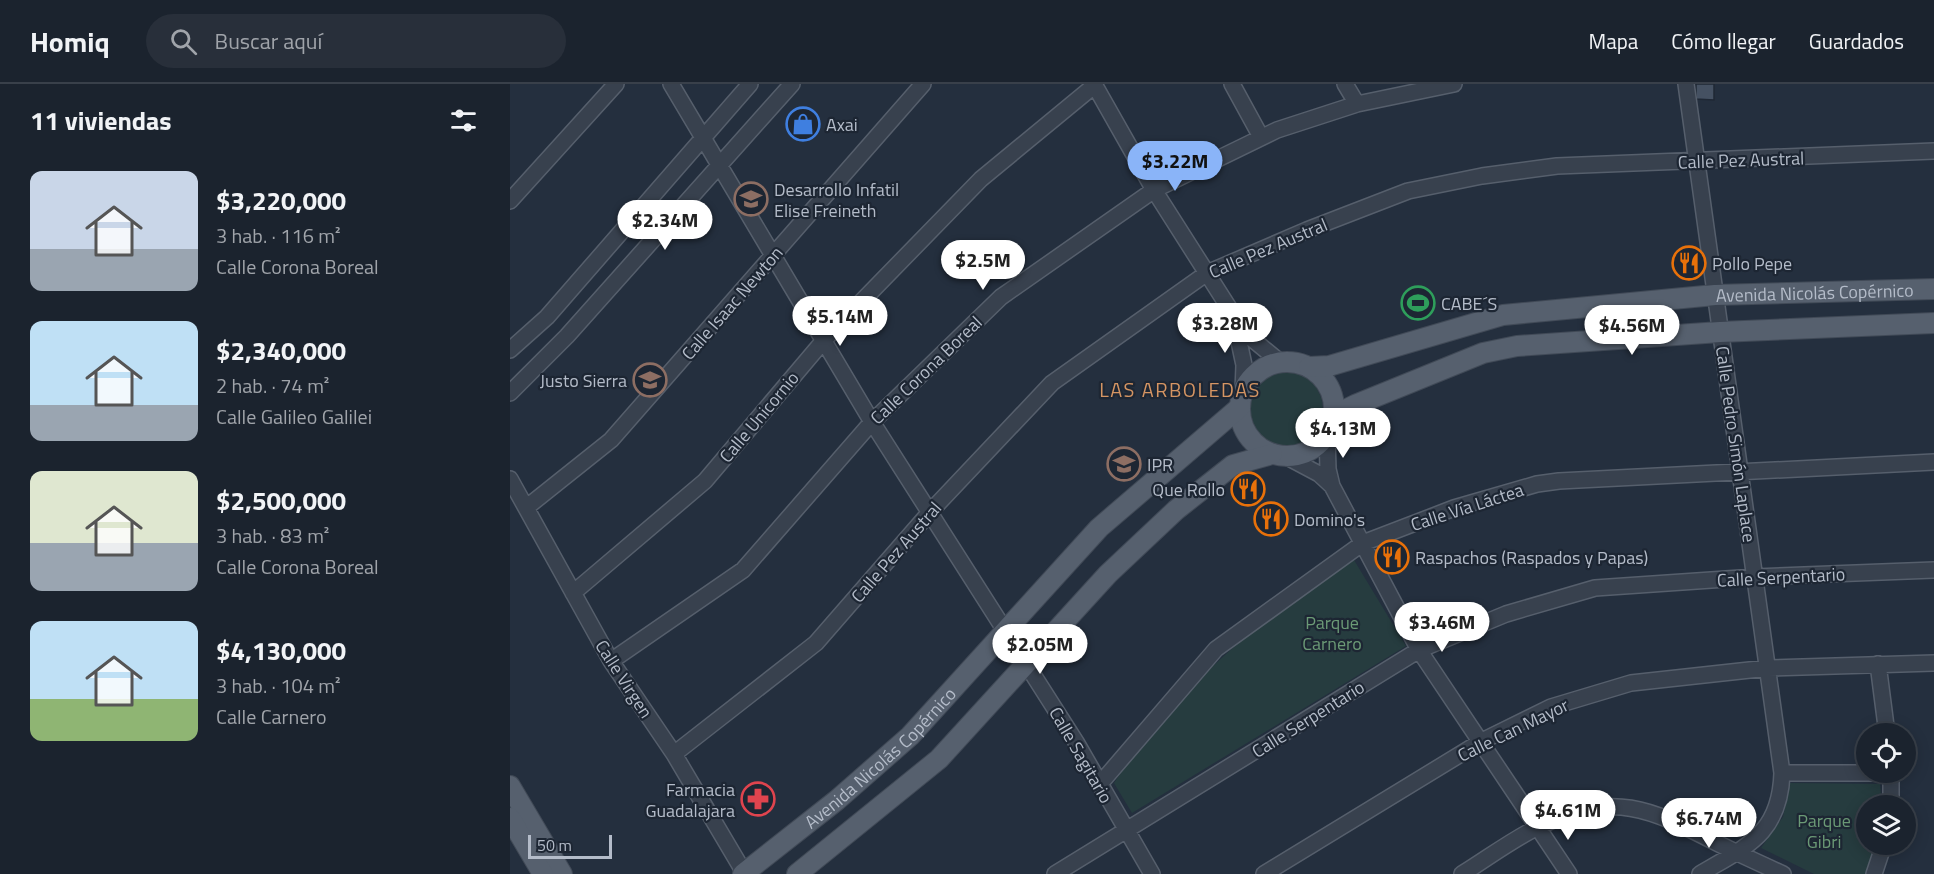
<!DOCTYPE html>
<html lang="es">
<head>
<meta charset="utf-8">
<style>
	:root { --surface:#1b232e; --page:#282f3a; --text:#f1f3f6; --muted:#a0a4aa; --line:#39404a; --accent:#8ab4f8 }
	body { margin:0; font-family:"Titillium Web",sans-serif; background:var(--page); color:var(--text); height:100vh; display:flex; flex-direction:column; font-size:22px; white-space:nowrap }
	* { box-sizing:border-box; margin:0 }
	p { font-size:20px; color:var(--muted) }
	.icon { flex:none; width:33px; height:33px; fill:none; stroke:currentColor; stroke-width:2; stroke-linecap:round; stroke-linejoin:round }
	.map { position:relative; flex:1; overflow:hidden }
	.side { display:flex; flex-direction:column; background:var(--surface); width:510px }
	.side>* { flex:none }
	.controls { position:absolute; left:1346px; top:639px; display:grid; gap:12px }
	.controls a { display:grid; place-items:center; width:60px; height:60px; border-radius:50%; background:var(--surface); box-shadow:0 3px 15px #0003,0 0 0 2px var(--line); font-size:30px }
	.scale { position:absolute; left:18px; bottom:15px; width:84px; box-sizing:border-box; padding-left:6px; border:3px solid #b4bcc9; border-top:0; font-size:16px; line-height:21px; white-space:nowrap; color:#b4bcc9; -webkit-text-stroke:4px #1d2633; paint-order:stroke }
	.price { position:absolute; translate:-50% -51px; padding:0 14px; border-radius:21px; background:#fff; color:#222; font-size:20px; line-height:39px; filter:drop-shadow(0 2px 3px #0008) }
	.price::after { content:''; position:absolute; left:50%; top:36px; width:18px; height:14px; margin-left:-9px; background:inherit; clip-path:polygon(0 0,100% 0,50% 100%) }
	.price.current { background:var(--accent); color:#111 }
	ul { padding:0; list-style:none }
	li { display:flex; align-items:center; gap:18px; height:150px; padding:0 30px }
	li span { display:grid; place-items:center; flex:none; width:168px; height:120px; border-radius:12px; color:#555 }
	li>.icon { margin-inline-start:auto }
	span .icon { width:72px; height:72px; fill:#fffc; stroke-width:1 }
	li b { font-size:26px }
	h2 { display:flex; justify-content:space-between; align-items:center; height:72px; padding:0 30px; font-size:26px }
	header { display:flex; align-items:center; gap:36px; box-sizing:border-box; height:84px; padding:0 30px; background:var(--surface); border-bottom:2px solid var(--line) }
	header strong { font-size:28px }
	nav { display:flex; gap:33px; margin-inline-start:auto; font-size:21px }
	.search { width:420px; height:54px; background:var(--page); display:flex; align-items:center; gap:15px; box-sizing:border-box; padding:0 21px; border-radius:33px; color:var(--muted); font-size:22px }
	main { display:flex; flex:1; min-height:0 }
	.map>svg:first-child { display:block }
	.green { fill:#263c3f }
	.building { fill:#455162; stroke:#1f2835; stroke-width:1.5 }
	.lines { fill:none; stroke-linecap:round; stroke-linejoin:round }
	.minor-casing { stroke:#565f6c; stroke-width:18 }
	.major-casing { stroke:#414a57; stroke-width:22 }
	.minor { stroke:#38414e; stroke-width:15 }
	.major { stroke:#56606e; stroke-width:20 }
	.labels { text-anchor:middle; dominant-baseline:central; stroke-width:4.5; stroke-linejoin:round; paint-order:stroke }
	.poi-label { font-size:18px; fill:#b4bcc9; stroke:#1d2633; text-anchor:start }
	.street-label { font-size:18px; fill:#b4bcc9; stroke:#1d2633 }
	.park-label { font-size:18px; fill:#6b9a76; stroke:#1d2633 }
	.neighbourhood-label { font-size:20px; letter-spacing:1.5px; fill:#d59563; stroke:#1d2633 }
</style>
</head>
<body>
<header>
<strong>Homiq</strong>
<div class="search"><svg class="icon" aria-label="search" viewBox="0 0 24 24"><circle cx="10" cy="10" r="6"/><path d="M15 15l6 6"/></svg>Buscar aquí</div>
<nav><a>Mapa</a><a>Cómo llegar</a><a>Guardados</a></nav>
</header>
<main>
<section class="side">
<h2>11 viviendas<svg class="icon" aria-label="filters" viewBox="0 0 24 24"><path d="M4 7h16M4 17h16"/><circle cx="9" cy="7" r="2"/><circle cx="15" cy="17" r="2"/></svg></h2>
<ul>
<li><span style="background:linear-gradient(#c9d6e8 65%,#9aa5b1 0)"><svg class="icon" aria-label="home" viewBox="0 0 24 24"><path d="M3 11l9-7 9 7M6 9v11h12V9"/></svg></span><div><b>$3,220,000</b><p>3 hab. · 116 m²</p><p>Calle Corona Boreal</p></div></li>
<li><span style="background:linear-gradient(#bfe0f5 70%,#9aa5b1 0)"><svg class="icon" aria-label="home" viewBox="0 0 24 24"><path d="M3 11l9-7 9 7M6 9v11h12V9"/></svg></span><div><b>$2,340,000</b><p>2 hab. · 74 m²</p><p>Calle Galileo Galilei</p></div></li>
<li><span style="background:linear-gradient(#dfe7d0 60%,#9aa5b1 0)"><svg class="icon" aria-label="home" viewBox="0 0 24 24"><path d="M3 11l9-7 9 7M6 9v11h12V9"/></svg></span><div><b>$2,500,000</b><p>3 hab. · 83 m²</p><p>Calle Corona Boreal</p></div></li>
<li><span style="background:linear-gradient(#bfe0f5 65%,#8fb573 0)"><svg class="icon" aria-label="home" viewBox="0 0 24 24"><path d="M3 11l9-7 9 7M6 9v11h12V9"/></svg></span><div><b>$4,130,000</b><p>3 hab. · 104 m²</p><p>Calle Carnero</p></div></li>
</ul>
</section>
<div class="map">
<svg width="1424" height="790" viewBox="0 0 1424 790">
	<rect width="100%" height="100%" fill="#242f3e"/>
	<!-- green -->
	<path class="green" d="M731 326a41 41 0 1 1 82 0a41 41 0 1 1-82 0Z
		M844,476L896,562L622,729L604,699C666,605 749,534 844,476Z
		M1280,699L1370,700L1372,721L1356,722V760L1365,761L1355,790H1304L1251,764L1273,733Z"/>
	<!-- building -->
	<path class="building" d="M1186,0H1204V16L1186,15Z"/>
	<g class="lines">
		<defs>
			<path id="minor" d="M161,0L362,338L566,658L642,790
				M584,0L644,106L735,249L770,278
				M722,0L751,53
				M835,0L847,20
				M1176,0L1272,689C1270,750 1237,762 1190,790
				M0,117L106,0
				M725,239L734,281L733,307
				M0,266L37,233L240,0
				M0,309L57,252L282,0
				M817,350L818,385L822,402L909,566L1059,790
				M777,373L809,390L822,402
				M0,395L101,577L164,670L235,790
				M17,423L101,356L413,0
				M63,509L195,397L315,255L471,95L585,1
				M101,577L233,486L362,338L491,213L644,106L767,46L847,20L944,0
				M1368,580L1377,650
				M164,670L306,559L420,428L542,299L697,189L797,146L898,107L972,92L1047,82L1424,67
				M1272,689H1382
				M589,701L706,565L853,459L944,424L1027,400L1049,397L1424,378
				M1381,722V688
				M545,790L909,566L996,530L1085,504L1245,493L1424,486
				M754,790L972,657L1041,623L1121,599L1258,584L1424,579
				M952,790C978,774 1003,755 1030,742C1104,707 1139,724 1207,759C1229,770 1251,780 1273,790
				M1364,790L1374,760"/>
			<g id="major">
				<circle cx="777" cy="325" r="47"/>
				<path id="s1" d="M799,283L819,282L993,231L1205,211L1424,205"/>
				<path d="M822,340L837,325L845,321L973,269L1007,262L1210,248L1424,239"/>
				<path d="M0,702L52,790"/>
				<path d="M0,734L33,790"/>
				<path id="s2" d="M233,790L327,716L400,652L589,444L730,323"/>
				<path d="M287,790L429,675L598,490L666,426L723,381L762,370"/>
			</g>
		</defs>
		<!-- minor casing -->
		<use href="#minor" class="minor-casing"/>
		<!-- major casing -->
		<use href="#major" class="major-casing"/>
		<!-- minor -->
		<use href="#minor" class="minor"/>
		<!-- major -->
		<use href="#major" class="major"/>
	</g>
	<!-- icons -->
	<defs>
		<symbol id="shop-ring" viewBox="-11 -11 22 22"><circle r="9.5" fill="#1d2633" stroke="#3f7fe0" stroke-width="1.5"/><path d="M-5-2.5h2.3a2.7 3.5 0 0 1 5.4 0H5L5.5 6h-11ZM-1.5-2.5h3a1.5 2.3 0 0 0-3 0Z" fill="#3f7fe0"/></symbol>
		<symbol id="school-ring" viewBox="-11 -11 22 22"><circle r="9.5" fill="#1d2633" stroke="#8d6e63" stroke-width="1.5"/><path d="M0-5L7-2L0 1L-7-2ZM-4 1L0 2.5L4 1V4Q0 6-4 4Z" fill="#8d6e63"/></symbol>
		<symbol id="restaurant-ring" viewBox="-11 -11 22 22"><circle r="9.5" fill="#1d2633" stroke="#e8710a" stroke-width="1.5"/><path d="M-5-6h1v4h1v-4h1v4h1v-4h1v5L-1.5 .5V6h-2V.5L-5-1ZM5-6V6H3V1.5H1.5Q1.5-4 5-6Z" fill="#e8710a"/></symbol>
		<symbol id="stadium-ring" viewBox="-11 -11 22 22"><circle r="9.5" fill="#1d2633" stroke="#2e9e5b" stroke-width="1.5"/><path d="M0-5a6.5 5 0 1 0 0 10a6.5 5 0 1 0 0-10ZM-3.5-1.8h7v3.6h-7Z" fill="#2e9e5b"/></symbol>
		<symbol id="pharmacy-ring" viewBox="-11 -11 22 22"><circle r="9.5" fill="#1d2633" stroke="#e0444e" stroke-width="1.5"/><path d="M-2-6h4v4h4v4h-4v4h-4v-4h-4v-4h4Z" fill="#e0444e"/></symbol>
	</defs>
	<g fill-rule="evenodd">
		<use href="#shop-ring" x="274" y="21" width="38" height="38"/>
		<use href="#school-ring" x="222" y="96" width="38" height="38"/>
		<use href="#restaurant-ring" x="1160" y="160" width="38" height="38"/>
		<use href="#stadium-ring" x="889" y="200" width="38" height="38"/>
		<use href="#school-ring" x="121" y="277" width="38" height="38"/>
		<use href="#school-ring" x="595" y="361" width="38" height="38"/>
		<use href="#restaurant-ring" x="719" y="386" width="38" height="38"/>
		<use href="#restaurant-ring" x="742" y="416" width="38" height="38"/>
		<use href="#restaurant-ring" x="863" y="454" width="38" height="38"/>
		<use href="#pharmacy-ring" x="229" y="696" width="38" height="38"/>
	</g>
	<g class="labels">
		<!-- poi labels -->
		<g class="poi-label">
			<text x="316" y="40">Axai</text>
			<text x="264" y="105">Desarrollo Infatil<tspan x="264" dy="21">Elise Freineth</tspan></text>
			<text x="1202" y="179">Pollo Pepe</text>
			<text x="931" y="219">CABE´S</text>
			<text x="117" y="296" text-anchor="end">Justo Sierra</text>
			<text x="637" y="380">IPR</text>
			<text x="715" y="405" text-anchor="end">Que Rollo</text>
			<text x="784" y="435">Domino's</text>
			<text x="905" y="473">Raspachos (Raspados y Papas)</text>
			<text x="225" y="705" text-anchor="end">Farmacia<tspan x="225" dy="21">Guadalajara</tspan></text>
		</g>
		<!-- street labels -->
		<g class="street-label">
			<text transform="translate(1231 76) rotate(-2)">Calle Pez Austral</text>
			<text transform="translate(758 164) rotate(-23)">Calle Pez Austral</text>
			<text stroke="none"><textPath href="#s1" startOffset="514">Avenida Nicolás Copérnico</textPath></text>
			<text transform="translate(222 219) rotate(-49)">Calle Isaac Newton</text>
			<text transform="translate(416 286) rotate(-44)">Calle Corona Boreal</text>
			<text transform="translate(249 333) rotate(-50)">Calle Unicornio</text>
			<text transform="translate(1226 360) rotate(82)">Calle Pedro Simón Laplace</text>
			<text transform="translate(957 423) rotate(-18)">Calle Vía Láctea</text>
			<text transform="translate(386 468) rotate(-49)">Calle Pez Austral</text>
			<text transform="translate(1271 493) rotate(-3)">Calle Serpentario</text>
			<text transform="translate(114 595) rotate(57)">Calle Virgen</text>
			<text transform="translate(798 635) rotate(-32)">Calle Serpentario</text>
			<text transform="translate(1003 646) rotate(-26)">Calle Can Mayor</text>
			<text transform="translate(571 671) rotate(60)">Calle Sagitario</text>
			<text stroke="none"><textPath href="#s2" startOffset="180">Avenida Nicolás Copérnico</textPath></text>
		</g>
		<!-- park labels -->
		<g class="park-label">
			<text x="822" y="538">Parque<tspan x="822" dy="21">Carnero</tspan></text>
			<text x="1314" y="736">Parque<tspan x="1314" dy="21">Gibri</tspan></text>
		</g>
		<!-- neighbourhood labels -->
		<g class="neighbourhood-label">
			<text x="670" y="305">LAS ARBOLEDAS</text>
		</g>
	</g>
</svg>
<div class="controls">
<a><svg class="icon" aria-label="locate" viewBox="0 0 24 24"><circle cx="12" cy="12" r="6"/><path d="M12 2v4M12 18v4M2 12h4M18 12h4"/></svg></a>
<a><svg class="icon" aria-label="layers" viewBox="0 0 24 24"><path d="M12 4l9 5-9 5-9-5zM3 14l9 5 9-5"/></svg></a>
</div>
<div class="scale">50 m</div>
<b class="price current" style="left:665px;top:108px">$3.22M</b>
<b class="price" style="left:155px;top:167px">$2.34M</b>
<b class="price" style="left:473px;top:207px">$2.5M</b>
<b class="price" style="left:330px;top:263px">$5.14M</b>
<b class="price" style="left:715px;top:270px">$3.28M</b>
<b class="price" style="left:1122px;top:272px">$4.56M</b>
<b class="price" style="left:833px;top:375px">$4.13M</b>
<b class="price" style="left:932px;top:569px">$3.46M</b>
<b class="price" style="left:530px;top:591px">$2.05M</b>
<b class="price" style="left:1058px;top:757px">$4.61M</b>
<b class="price" style="left:1199px;top:765px">$6.74M</b>
</div>
</main>
</body>
</html>
